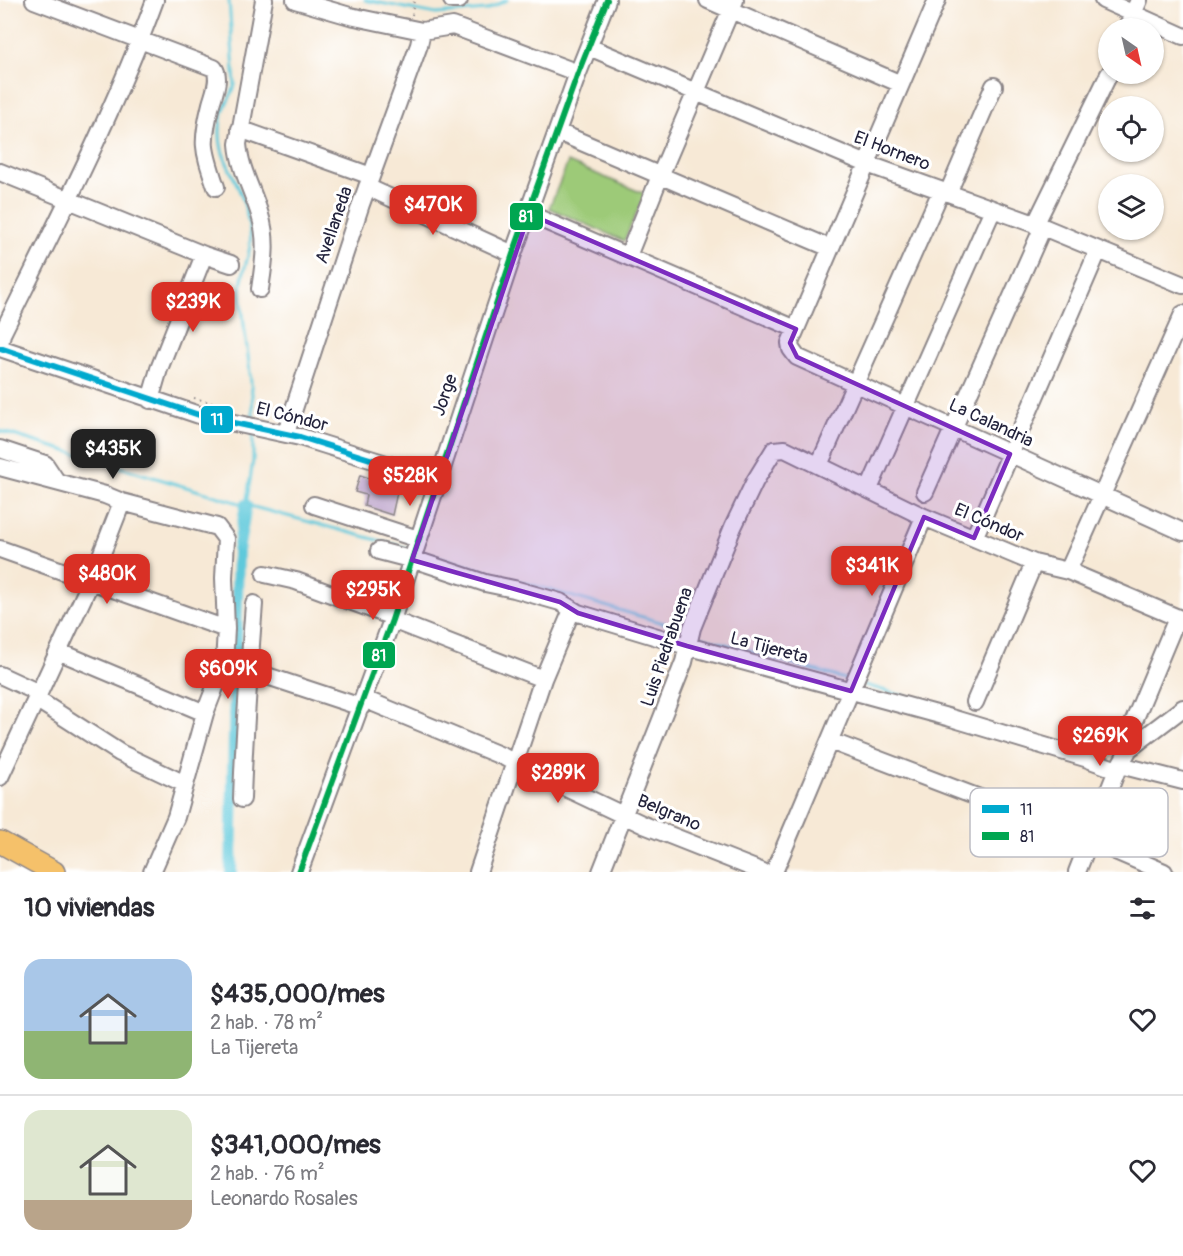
<!DOCTYPE html>
<html lang="es">
<head>
<meta charset="utf-8">
<style>
	:root { --surface:#fff; --page:#f2f2f3; --text:#2b2b33; --muted:#7c7c81; --line:#e1e1e2; --accent:#d93025 }
	body { margin:0; font-family:Pangolin,sans-serif; background:var(--page); color:var(--text); height:100vh; display:flex; flex-direction:column; font-size:22px; white-space:nowrap }
	* { box-sizing:border-box; margin:0 }
	p { font-size:20px; color:var(--muted) }
	.icon { flex:none; width:33px; height:33px; fill:none; stroke:currentColor; stroke-width:2; stroke-linecap:round; stroke-linejoin:round }
	.map { position:relative; height:872px; overflow:hidden }
	.panel { display:flex; flex-direction:column; background:var(--surface); flex:1 }
	.panel>* { flex:none }
	.needle { width:39px; rotate:146deg }
	.buttons { position:absolute; left:1098px; top:18px; display:grid; gap:12px }
	.buttons a { display:grid; place-items:center; width:66px; height:66px; border-radius:50%; background:var(--surface); box-shadow:0 2px 4px #0004; font-size:30px }
	.price { position:absolute; translate:-50% -51px; padding:0 14px; border-radius:12px; background:var(--accent); color:#fff; font-size:20px; line-height:39px; filter:drop-shadow(0 2px 3px #0008) }
	.price::after { content:''; position:absolute; left:50%; top:36px; width:18px; height:14px; margin-left:-9px; background:inherit; clip-path:polygon(0 0,100% 0,50% 100%) }
	.price.active { background:#222; color:#fff }
	ul { padding:0; list-style:none }
	li { display:flex; align-items:center; gap:18px; height:150px; padding:0 24px }
	li+li { border-top:2px solid var(--line) }
	li span { display:grid; place-items:center; flex:none; width:168px; height:120px; border-radius:18px; color:#555 }
	li>.icon { margin-inline-start:auto }
	span .icon { width:72px; height:72px; fill:#fffc; stroke-width:1 }
	li b { font-size:26px }
	h2 { display:flex; justify-content:space-between; align-items:center; height:72px; padding:0 24px; font-size:26px }
	.map>svg:first-child { display:block }
	.green { fill:#9dca78; stroke:#60765a; stroke-width:1.5 }
	.lines { fill:none; stroke-linecap:round; stroke-linejoin:round }
	.stream { stroke:#5fc9db; stroke-width:3 }
	.canal { stroke:#5fc9db; stroke-width:12 }
	.building { fill:#bea5cc }
	.minor-casing { stroke:#8c8688; stroke-width:20 }
	.major-casing { stroke:#8c8688; stroke-width:24 }
	.path { stroke:#8c8688; stroke-width:2; stroke-dasharray:1.5 4.5; stroke-linecap:butt }
	.minor { stroke:#fff; stroke-width:16 }
	.major { stroke:#f5c16b; stroke-width:21 }
	.bus-1-casing { stroke:#fff; stroke-width:10 }
	.bus-2-casing { stroke:#fff; stroke-width:10 }
	.bus-1 { stroke:#00a9ce; stroke-width:6 }
	.bus-2 { stroke:#00a651; stroke-width:6 }
	.marked { fill:#7b2cbf; fill-opacity:0.2; stroke:#7b2cbf; stroke-width:4.5; stroke-linejoin:round }
	.labels { text-anchor:middle; dominant-baseline:central; stroke-width:6; stroke-linejoin:round; paint-order:stroke }
	.street-label { font-size:18px; fill:#22223b; stroke:#fff }
	.key { fill:#fff; stroke:#bdbdc4; stroke-width:1.5 }
	.key-label { font-size:16px; fill:#22223b }
	.line-badge { stroke:#fff; stroke-width:2 }
	.badge-label { font-size:16px; text-anchor:middle; font-weight:bold; fill:#fff }
</style>
</head>
<body>
<div class="map">
<svg width="1183" height="872" viewBox="0 0 1183 872">
	<rect width="100%" height="100%" fill="#fff"/>
	<filter id="ink" filterUnits="userSpaceOnUse"><feTurbulence type="fractalNoise" baseFrequency=".0167" numOctaves="2"/><feDisplacementMap in="SourceGraphic" scale="12" xChannelSelector="R" yChannelSelector="G"/><feConvolveMatrix kernelMatrix="1 2 1 2 8 2 1 2 1" color-interpolation-filters="sRGB"/></filter>
	<filter id="wash" filterUnits="userSpaceOnUse"><feTurbulence type="fractalNoise" baseFrequency=".008" numOctaves="4" result="noise"/><feDisplacementMap in="SourceGraphic" scale="24" xChannelSelector="R" yChannelSelector="G"/><feGaussianBlur stdDeviation="1.35" result="paint"/><feColorMatrix in="noise" values="0 0 0 0 0 0 0 0 0 0 0 0 0 0 0 0 0 1.4 0 .05"/><feComposite in="paint" operator="in"/></filter>
	<g filter="url(#wash)">
		<rect width="100%" height="100%" fill="#f7e9d6"/>
		<!-- green -->
		<path class="green" d="M568,162L645,194L624,241L549,208Z"/>
		<g class="lines">
			<!-- stream -->
			<path class="stream" d="M229,0L235,85C232,97 223,106 221,119C216,153 229,163 240,192C245,204 248,219 250,232C253,252 241,270 241,291C243,335 254,378 253,423
				M365,0L436,14L486,10L507,0
				M0,431L246,505L411,549
				M246,505L253,461V432
				M420,552L677,627
				M701,637L848,680
				M865,685L921,701
				M1068,744L1104,755"/>
			<!-- canal -->
			<path class="canal" d="M231,872L238,551L246,505"/>
		</g>
		<g id="blocks">
			<!-- building -->
			<path class="building" d="M360,475L398,488L392,515L364,506L366,495L355,492Z"/>
		</g>
	</g>
	<g filter="url(#ink)">
		<use href="#blocks" fill-opacity="0" stroke="#8c8688" stroke-width="1.5"/>
		<g class="lines">
			<defs>
				<path id="minor" d="M34,0L214,68C221,78 214,93 211,104C201,144 203,148 216,187
					M295,0L350,16L422,31L453,26L578,73
					M452,0H459
					M708,0L901,84
					M937,0L790,343L791,349L797,357L1183,532
					M1103,0L1183,36
					M1127,28L1139,0
					M589,47L867,164L1043,227L1183,285
					M240,129L371,176
					M558,132L830,248
					M0,172L204,255L231,264
					M367,187L513,254
					M948,193L994,86
					M529,214L796,329
					M1035,225L1109,74
					M628,256L660,176L735,0
					M260,289C264,263 268,240 260,215C253,191 240,169 238,144L264,0
					M0,344L2,334C56,224 113,115 155,0
					M0,348L202,416L300,437L437,480
					M150,400L159,369L204,255
					M286,433L361,204L419,45L422,31
					M0,449L45,464L57,482
					M819,465L941,191
					M0,467L105,495L122,502L217,527L226,539L224,578L226,629L224,664L205,713L176,817L152,872
					M869,489L993,209
					M925,492L1043,227
					M314,505L418,539
					M974,538L1098,251
					M0,549L226,629
					M379,551L425,563L485,583L514,589L560,602L578,613L687,646L951,718L1085,758L1117,770
					M1068,571L1183,314
					M265,574L296,581L393,617
					M392,620L543,679
					M60,652L205,713
					M250,672L258,673L361,707
					M0,675L39,693
					M36,699L120,753L185,784
					M364,699L504,757L528,770L644,825L763,872
					M975,702L1034,563
					M1140,740L1132,731L1131,728L1177,618
					M830,741L1090,840L1164,872
					M1120,765L1183,781
					M0,777L91,581L122,502
					M242,799C244,734 249,669 254,604
					M299,872L392,620L513,254L578,73L607,0
					M478,872L543,679L572,610
					M601,872L684,662L692,628L733,527L755,481L774,450L785,449L924,517L1034,563L1068,571L1183,620
					M774,872L924,517
					M1077,872L1117,770L1129,749L1183,708"/>
				<path id="major" d="M0,842L54,872"/>
			</defs>
			<!-- minor casing -->
			<use href="#minor" class="minor-casing"/>
			<!-- major casing -->
			<use href="#major" class="major-casing"/>
			<!-- path -->
			<path class="path" d="M412,15L414,0
				M194,398L217,404"/>
			<!-- minor -->
			<use href="#minor" class="minor"/>
			<!-- major -->
			<use href="#major" class="major"/>
			<defs>
				<path id="bus-1" d="M0,348L202,416L300,437L437,480"/>
				<path id="bus-2" d="M299,872L392,620L513,254L578,73L607,0"/>
			</defs>
			<!-- bus-1 casing -->
			<use href="#bus-1" class="bus-1-casing"/>
			<!-- bus-2 casing -->
			<use href="#bus-2" class="bus-2-casing"/>
			<!-- bus-1 -->
			<use href="#bus-1" class="bus-1"/>
			<!-- bus-2 -->
			<use href="#bus-2" class="bus-2"/>
		</g>
	</g>
	<!-- marked area -->
	<path class="marked" d="M529,214L796,329L790,343L797,357L1010,454L974,538L924,517L851,691L687,646L578,613L560,602L412,560Z"/>
	<g class="labels">
		<!-- street labels -->
		<g class="street-label">
			<text transform="translate(892 151) rotate(21)">El Hornero</text>
			<text transform="translate(334 225) rotate(-71)">Avellaneda</text>
			<text transform="translate(445 395) rotate(-71)">Jorge</text>
			<text transform="translate(292 417) rotate(14)">El Cóndor</text>
			<text transform="translate(991 423) rotate(25)">La Calandria</text>
			<text transform="translate(989 523) rotate(23)">El Cóndor</text>
			<text transform="translate(667 647) rotate(-71)">Luis Piedrabuena</text>
			<text transform="translate(769 648) rotate(15)">La Tijereta</text>
			<text transform="translate(669 813) rotate(23)">Belgrano</text>
		</g>
	</g>
	<!-- legend -->
	<rect x="970" y="788" width="198" height="69" rx="9" class="key"/>
	<rect x="982" y="805" width="27" height="8" fill="#00a9ce"/>
	<rect x="982" y="832" width="27" height="8" fill="#00a651"/>
	<g class="key-label">
		<text x="1020" y="815">11</text>
		<text x="1020" y="842">81</text>
	</g>
	<g class="line-badge">
		<rect x="509" y="202" width="35" height="29" rx="6" fill="#00a651"/>
		<rect x="200" y="405" width="34" height="29" rx="6" fill="#00a9ce"/>
		<rect x="362" y="641" width="34" height="28" rx="6" fill="#00a651"/>
	</g>
	<g class="badge-label">
		<text x="526" y="222">81</text>
		<text x="217" y="425">11</text>
		<text x="379" y="661">81</text>
	</g>
</svg>
<div class="buttons">
<a><svg class="needle" viewBox="-14 -14 28 28"><path d="M0-13l5 13h-10z" fill="#e53935"/><path d="M0 13l5-13h-10z" fill="#7c7c81"/></svg></a>
<a><svg class="icon" aria-label="locate" viewBox="0 0 24 24"><circle cx="12" cy="12" r="6"/><path d="M12 2v4M12 18v4M2 12h4M18 12h4"/></svg></a>
<a><svg class="icon" aria-label="layers" viewBox="0 0 24 24"><path d="M12 4l9 5-9 5-9-5zM3 14l9 5 9-5"/></svg></a>
</div>
<b class="price" style="left:433px;top:236px">$470K</b>
<b class="price" style="left:193px;top:333px">$239K</b>
<b class="price active" style="left:113px;top:480px">$435K</b>
<b class="price" style="left:410px;top:507px">$528K</b>
<b class="price" style="left:872px;top:597px">$341K</b>
<b class="price" style="left:107px;top:605px">$480K</b>
<b class="price" style="left:373px;top:621px">$295K</b>
<b class="price" style="left:228px;top:700px">$609K</b>
<b class="price" style="left:1100px;top:767px">$269K</b>
<b class="price" style="left:558px;top:804px">$289K</b>
</div>
<section class="panel">
<h2>10 viviendas<svg class="icon" aria-label="filters" viewBox="0 0 24 24"><path d="M4 7h16M4 17h16"/><circle cx="9" cy="7" r="2"/><circle cx="15" cy="17" r="2"/></svg></h2>
<ul>
<li><span style="background:linear-gradient(#a9c7e8 60%,#8fb573 0)"><svg class="icon" aria-label="home" viewBox="0 0 24 24"><path d="M3 11l9-7 9 7M6 9v11h12V9"/></svg></span><div><b>$435,000/mes</b><p>2 hab. · 78 m²</p><p>La Tijereta</p></div><svg class="icon" aria-label="heart" viewBox="0 0 24 24"><path d="M12 20l-8-8c-3-5 5-10 8-4 3-6 11-1 8 4z"/></svg></li>
<li><span style="background:linear-gradient(#dfe7d0 75%,#b9a48a 0)"><svg class="icon" aria-label="home" viewBox="0 0 24 24"><path d="M3 11l9-7 9 7M6 9v11h12V9"/></svg></span><div><b>$341,000/mes</b><p>2 hab. · 76 m²</p><p>Leonardo Rosales</p></div><svg class="icon" aria-label="heart" viewBox="0 0 24 24"><path d="M12 20l-8-8c-3-5 5-10 8-4 3-6 11-1 8 4z"/></svg></li>
</ul>
</section>
</body>
</html>
